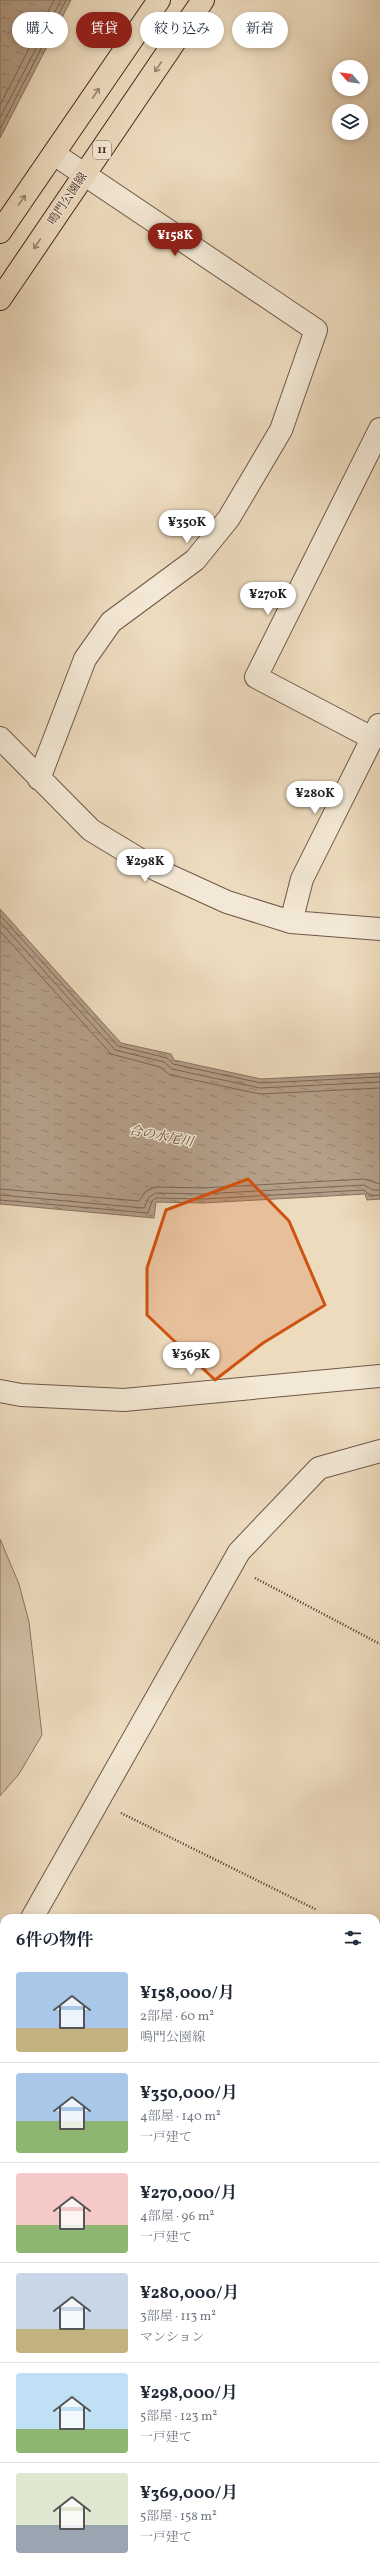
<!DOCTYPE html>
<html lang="ja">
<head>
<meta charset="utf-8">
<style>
	:root { --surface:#fff; --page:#f6f6f7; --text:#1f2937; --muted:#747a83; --line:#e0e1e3; --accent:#8f2418 }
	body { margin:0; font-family:Vollkorn,"Noto Serif JP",serif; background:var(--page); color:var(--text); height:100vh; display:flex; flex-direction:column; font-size:15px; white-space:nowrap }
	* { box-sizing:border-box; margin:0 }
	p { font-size:13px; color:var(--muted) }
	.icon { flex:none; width:22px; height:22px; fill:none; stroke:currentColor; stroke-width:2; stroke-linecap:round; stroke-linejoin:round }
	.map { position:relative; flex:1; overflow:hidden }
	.panel { position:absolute; left:0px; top:1914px; width:380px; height:656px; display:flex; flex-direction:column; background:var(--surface); border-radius:12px 12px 0 0; box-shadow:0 2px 6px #0003 }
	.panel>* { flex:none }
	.top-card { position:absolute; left:12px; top:12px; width:356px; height:36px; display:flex; gap:8px }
	.needle { width:26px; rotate:298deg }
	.buttons { position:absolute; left:332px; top:60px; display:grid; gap:8px }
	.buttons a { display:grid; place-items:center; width:36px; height:36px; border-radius:50%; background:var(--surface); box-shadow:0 2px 6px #0003; font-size:20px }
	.price { position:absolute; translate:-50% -34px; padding:0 9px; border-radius:14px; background:#fff; color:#222; font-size:13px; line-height:26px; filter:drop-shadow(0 1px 2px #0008) }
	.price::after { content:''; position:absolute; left:50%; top:24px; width:12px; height:9px; margin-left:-6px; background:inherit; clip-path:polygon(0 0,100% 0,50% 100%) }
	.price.selected { background:var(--accent); color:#fff }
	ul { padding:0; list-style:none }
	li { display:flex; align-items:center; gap:12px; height:100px; padding:0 16px }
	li+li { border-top:1px solid var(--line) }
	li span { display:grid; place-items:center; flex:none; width:112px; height:80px; border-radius:4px; color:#555 }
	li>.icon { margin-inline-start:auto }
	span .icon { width:48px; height:48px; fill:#fffc; stroke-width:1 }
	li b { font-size:17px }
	h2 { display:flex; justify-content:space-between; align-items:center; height:48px; padding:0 16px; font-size:17px }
	.tag { padding:0 14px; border-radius:18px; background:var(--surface); box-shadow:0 2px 6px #0003; font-size:14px; line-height:36px }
	.tag.selected { background:var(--accent); color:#fff }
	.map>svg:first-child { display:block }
	.forest { fill:url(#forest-firs); stroke:#8a7462 }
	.pitch { fill:#d0bda3; stroke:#8a7462 }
	.water { fill:url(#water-ripples); stroke:#88715f }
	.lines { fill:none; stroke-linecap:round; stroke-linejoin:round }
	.shore { stroke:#7c6555; stroke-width:1 }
	.minor-casing { stroke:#6f5748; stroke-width:24 }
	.major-casing { stroke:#452b21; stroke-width:24 }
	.path { stroke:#452b21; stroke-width:2.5; stroke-dasharray:1 2; stroke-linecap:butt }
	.minor { stroke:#f3e8d5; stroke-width:22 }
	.major { stroke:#eddbbe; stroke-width:22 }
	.oneway { stroke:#998370 }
	.marked { fill:#d0520f; fill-opacity:0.2; stroke:#d0520f; stroke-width:3; stroke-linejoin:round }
	.labels { text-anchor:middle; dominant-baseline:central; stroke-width:3; stroke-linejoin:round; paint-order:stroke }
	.shield { fill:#f3e8d5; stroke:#796457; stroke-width:1 }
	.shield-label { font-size:11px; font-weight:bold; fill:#452b21 }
	.street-label { font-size:12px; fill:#452b21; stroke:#f3e8d5 }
	.water-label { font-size:13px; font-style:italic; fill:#61483b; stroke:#f3e8d5 }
</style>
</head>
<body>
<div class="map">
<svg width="380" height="2570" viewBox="0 0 380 2570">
	<defs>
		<pattern id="forest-firs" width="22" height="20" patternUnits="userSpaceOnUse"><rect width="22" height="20" fill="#d0bda3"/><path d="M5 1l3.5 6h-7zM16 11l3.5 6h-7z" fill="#ab9a84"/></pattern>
		<pattern id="water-ripples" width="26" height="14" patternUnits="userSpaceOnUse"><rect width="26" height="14" fill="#b49f89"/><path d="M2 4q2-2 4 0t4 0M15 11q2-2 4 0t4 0" fill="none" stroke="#948270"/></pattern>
	</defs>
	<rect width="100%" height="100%" fill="#eddbbe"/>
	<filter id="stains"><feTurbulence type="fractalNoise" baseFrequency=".005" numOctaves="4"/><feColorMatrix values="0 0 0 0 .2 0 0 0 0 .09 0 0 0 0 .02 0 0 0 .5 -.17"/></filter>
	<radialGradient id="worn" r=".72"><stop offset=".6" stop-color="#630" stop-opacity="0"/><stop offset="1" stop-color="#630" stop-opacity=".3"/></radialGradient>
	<!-- forest -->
	<path class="forest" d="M211,2566H261L259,2570H209Z"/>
	<!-- pitch -->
	<path class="pitch" d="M0,1539L19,1584L29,1622L42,1735L19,1774L0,1796Z
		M4,2070V2227L0,2223V2075Z
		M0,2401L4,2403V2443L0,2450Z
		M4,2502V2566H201L200,2570H0V2510Z"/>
	<!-- water -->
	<path class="water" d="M0,0H71L0,138Z
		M0,909L121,1043L171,1054L174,1060L261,1079L380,1073V1199L367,1200L365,1194L203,1203L156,1202L154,1218L0,1204Z"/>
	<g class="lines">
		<!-- shore -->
		<path class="shore" d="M0,105L54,0
			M0,118L61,0
			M0,129L66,0
			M0,915L118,1046L167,1058L173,1064L261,1083L380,1077
			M0,922L115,1050L164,1062L172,1069L260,1088L380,1082
			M0,931L111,1054L160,1067L170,1075L260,1094L380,1088
			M0,1189L139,1201L146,1191L155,1187L203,1188L364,1179L380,1184
			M0,1195L144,1208L149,1197L156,1193L203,1194L364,1185L373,1190H380
			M0,1200L148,1213L152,1201L156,1198L203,1199L364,1190L370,1196L380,1195"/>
		<defs>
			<path id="minor" d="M380,429L256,677L372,738L380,737
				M0,738L91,830L157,870L227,902L291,922L380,929
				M39,779L85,659L111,622L195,560L229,518L281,430L316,330L54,154
				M291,922L302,879L379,725
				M0,1391L21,1395L124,1400L380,1376
				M32,1918L239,1552L319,1468L380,1451
				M0,1976L4,1969
				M0,2279L4,2282
				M376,2493L380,2496
				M271,2570L273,2566"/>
			<path id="major" d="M0,232L159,0
				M0,299L203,0"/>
		</defs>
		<!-- minor casing -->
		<use href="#minor" class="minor-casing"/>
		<!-- major casing -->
		<use href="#major" class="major-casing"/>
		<!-- path -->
		<path class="path" d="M255,1578L380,1644
			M121,1813L317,1910
			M376,2003L380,2005
			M376,2287H380"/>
		<!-- minor -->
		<use href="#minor" class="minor"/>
		<!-- major -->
		<use href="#major" class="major"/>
	</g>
	<!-- one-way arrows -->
	<defs><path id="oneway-shaft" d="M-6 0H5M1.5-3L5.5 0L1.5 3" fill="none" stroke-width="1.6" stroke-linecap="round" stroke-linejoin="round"/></defs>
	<g class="oneway">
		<use href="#oneway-shaft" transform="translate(158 67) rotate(124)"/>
		<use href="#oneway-shaft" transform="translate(96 93) rotate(-56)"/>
		<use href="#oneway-shaft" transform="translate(22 200) rotate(-55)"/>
		<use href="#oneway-shaft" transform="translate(37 244) rotate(124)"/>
	</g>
	<!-- marked area -->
	<path class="marked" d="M248,1179L289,1221L325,1305L263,1343L215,1380L147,1315V1268L166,1210Z"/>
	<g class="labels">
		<!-- shield labels -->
		<rect class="shield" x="93" y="141" width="18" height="18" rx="3"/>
		<g class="shield-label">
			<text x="102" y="150">11</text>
		</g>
		<!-- street labels -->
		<g class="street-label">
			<text transform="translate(68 199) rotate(-56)">鳴門公園線</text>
		</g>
		<!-- water labels -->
		<g class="water-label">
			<text transform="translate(161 1137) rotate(11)">合の水尾川</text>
		</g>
	</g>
	<rect width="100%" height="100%" filter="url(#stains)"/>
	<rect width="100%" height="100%" fill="url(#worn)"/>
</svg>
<div class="buttons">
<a><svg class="needle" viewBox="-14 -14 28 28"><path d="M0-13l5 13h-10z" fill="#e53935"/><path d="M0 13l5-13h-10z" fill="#747a83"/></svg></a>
<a><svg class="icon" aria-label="layers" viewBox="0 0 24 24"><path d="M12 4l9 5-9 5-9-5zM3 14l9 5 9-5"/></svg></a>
</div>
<b class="price selected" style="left:175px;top:257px">¥158K</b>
<b class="price" style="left:187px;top:544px">¥350K</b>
<b class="price" style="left:268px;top:616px">¥270K</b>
<b class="price" style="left:315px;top:815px">¥280K</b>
<b class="price" style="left:145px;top:883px">¥298K</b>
<b class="price" style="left:191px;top:1376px">¥369K</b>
<div class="top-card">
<a class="tag">購入</a>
<a class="tag selected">賃貸</a>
<a class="tag">絞り込み</a>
<a class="tag">新着</a>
</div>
<section class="panel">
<h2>6件の物件<svg class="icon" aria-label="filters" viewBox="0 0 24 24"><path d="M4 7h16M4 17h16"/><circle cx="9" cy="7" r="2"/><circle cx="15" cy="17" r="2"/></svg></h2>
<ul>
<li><span style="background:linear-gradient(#a9c7e8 70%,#c2b280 0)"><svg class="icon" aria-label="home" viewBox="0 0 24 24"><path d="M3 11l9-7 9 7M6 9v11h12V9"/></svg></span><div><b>¥158,000/月</b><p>2部屋 · 60 m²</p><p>鳴門公園線</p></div></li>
<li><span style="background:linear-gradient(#a9c7e8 60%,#8fb573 0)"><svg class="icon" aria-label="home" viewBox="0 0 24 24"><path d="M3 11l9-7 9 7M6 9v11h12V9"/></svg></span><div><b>¥350,000/月</b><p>4部屋 · 140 m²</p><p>一戸建て</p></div></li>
<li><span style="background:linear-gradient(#f6c9c9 65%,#8fb573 0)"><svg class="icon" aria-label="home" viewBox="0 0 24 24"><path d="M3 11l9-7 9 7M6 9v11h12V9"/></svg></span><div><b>¥270,000/月</b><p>4部屋 · 96 m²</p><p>一戸建て</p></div></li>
<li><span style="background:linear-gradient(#c9d6e8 70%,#c2b280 0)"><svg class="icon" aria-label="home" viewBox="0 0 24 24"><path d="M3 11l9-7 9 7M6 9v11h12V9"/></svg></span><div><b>¥280,000/月</b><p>3部屋 · 113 m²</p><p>マンション</p></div></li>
<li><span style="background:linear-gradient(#bfe0f5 70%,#8fb573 0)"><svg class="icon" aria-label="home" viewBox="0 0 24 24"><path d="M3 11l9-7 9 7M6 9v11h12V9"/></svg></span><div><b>¥298,000/月</b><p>5部屋 · 123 m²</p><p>一戸建て</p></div></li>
<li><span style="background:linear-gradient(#dfe7d0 65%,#9aa5b1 0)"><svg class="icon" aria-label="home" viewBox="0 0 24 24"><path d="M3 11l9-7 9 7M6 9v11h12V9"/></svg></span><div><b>¥369,000/月</b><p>5部屋 · 158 m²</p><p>一戸建て</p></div></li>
</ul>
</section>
</div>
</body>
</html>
